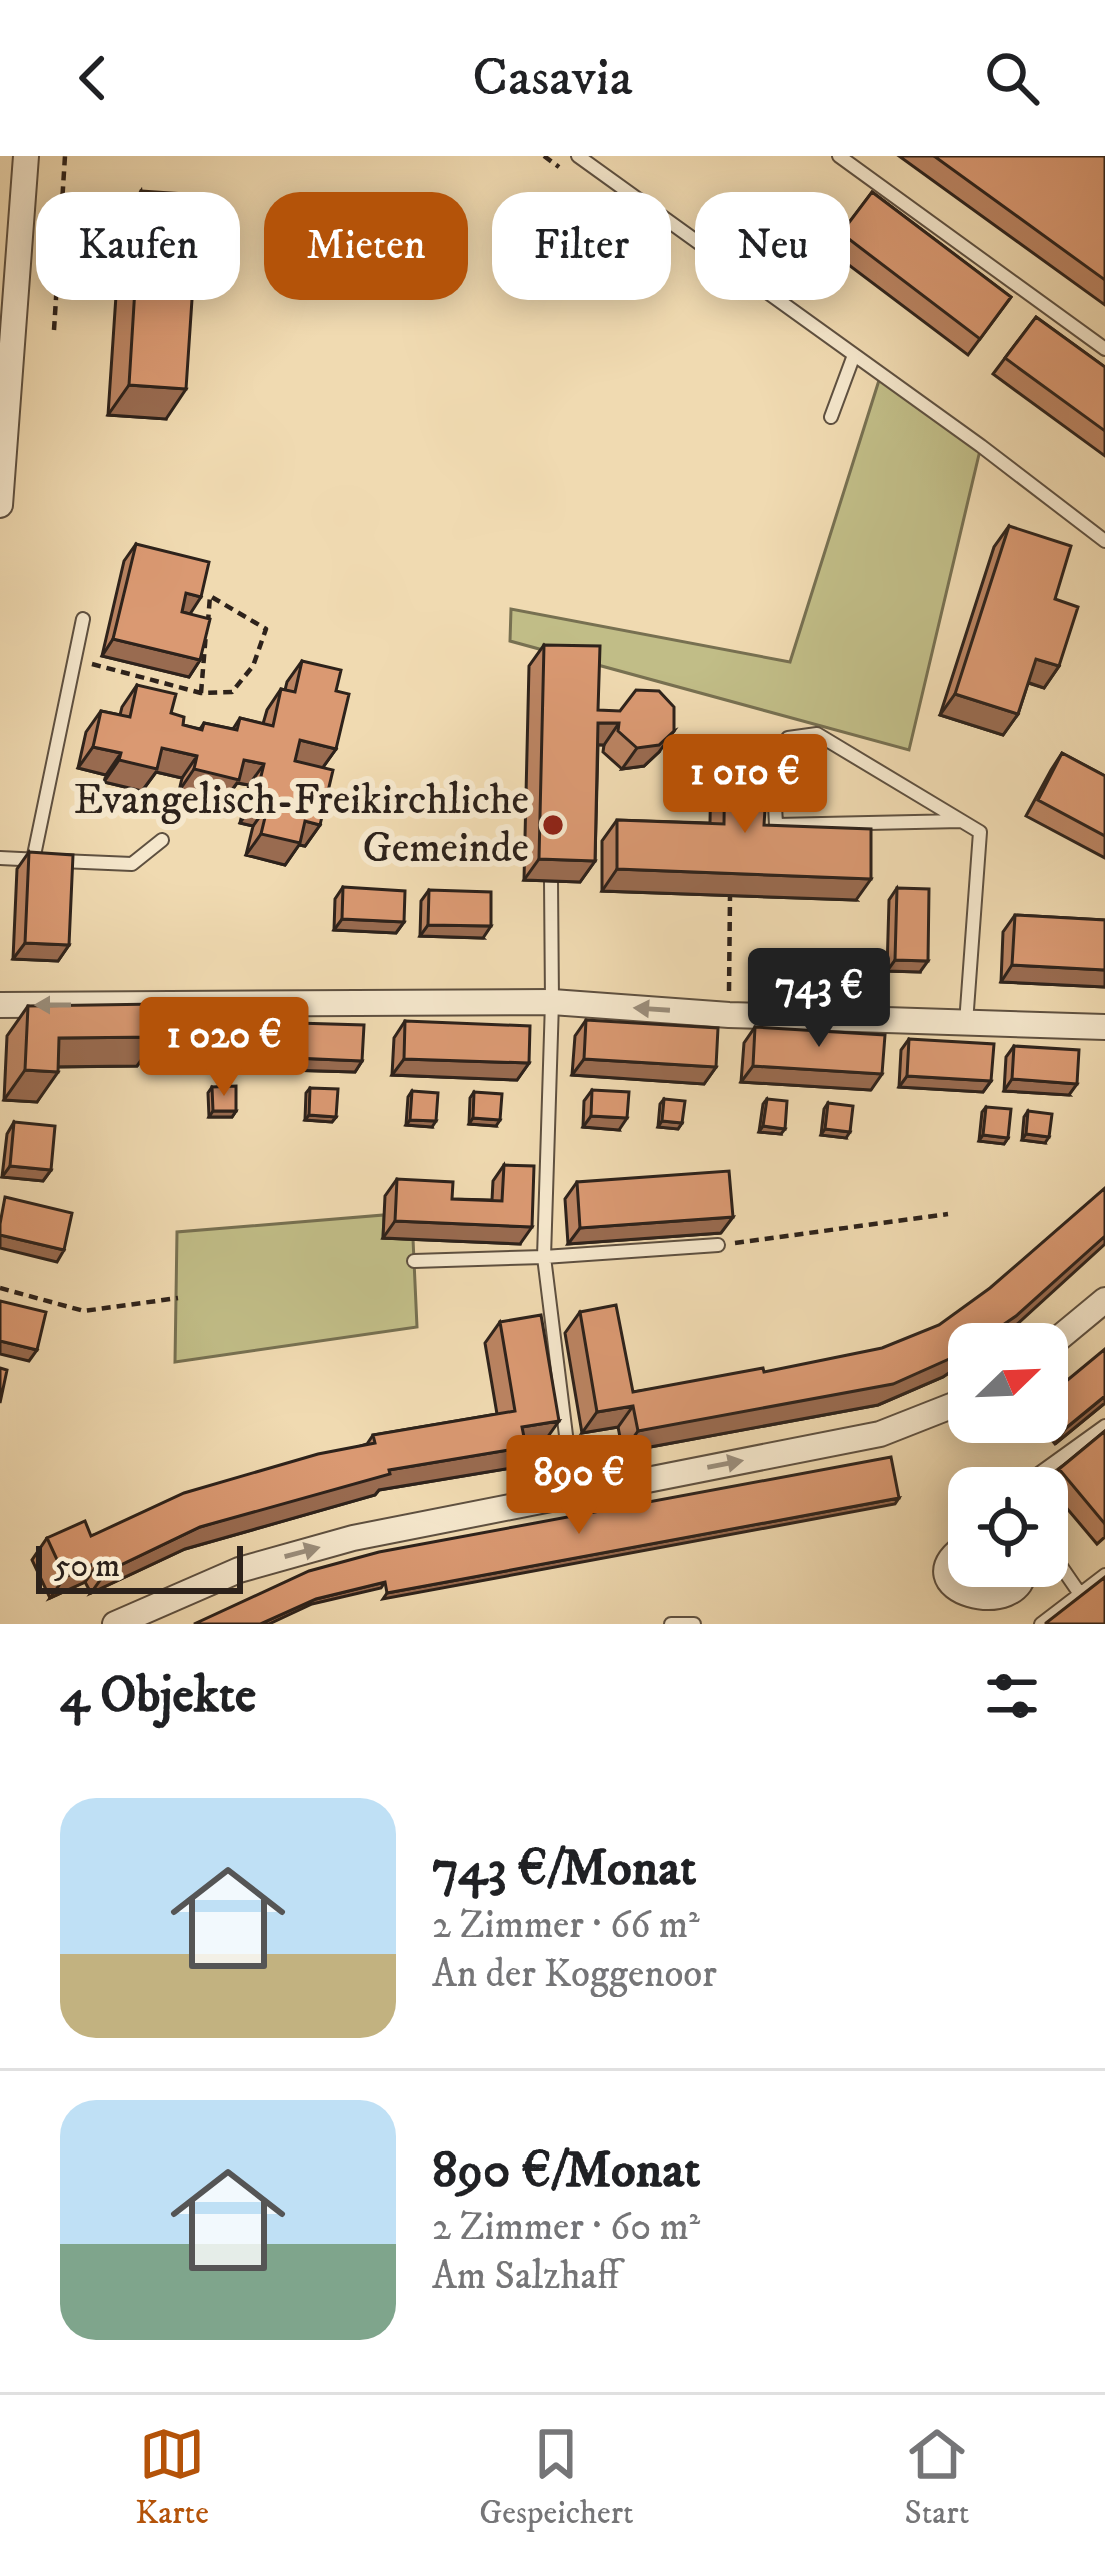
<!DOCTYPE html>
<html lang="de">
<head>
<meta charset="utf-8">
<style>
	:root { --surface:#fff; --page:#f6f6f6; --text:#202124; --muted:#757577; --line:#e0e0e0; --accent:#b45309 }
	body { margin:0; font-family:"IM FELL DW Pica",serif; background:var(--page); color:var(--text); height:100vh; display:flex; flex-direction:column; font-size:45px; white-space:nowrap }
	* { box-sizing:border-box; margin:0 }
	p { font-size:39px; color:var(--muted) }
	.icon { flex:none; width:66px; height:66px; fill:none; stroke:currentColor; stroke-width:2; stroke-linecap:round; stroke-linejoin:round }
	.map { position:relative; height:1468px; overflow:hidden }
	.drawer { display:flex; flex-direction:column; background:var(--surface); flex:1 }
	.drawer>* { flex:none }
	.banner { position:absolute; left:36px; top:36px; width:1035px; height:108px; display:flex; gap:24px }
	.needle { width:78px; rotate:67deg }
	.buttons { position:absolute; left:948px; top:1167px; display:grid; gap:24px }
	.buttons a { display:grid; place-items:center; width:120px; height:120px; border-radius:24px; background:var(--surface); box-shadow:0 6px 30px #0003; font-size:60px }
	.scale { position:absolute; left:36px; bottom:30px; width:207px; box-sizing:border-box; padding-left:12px; border:6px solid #2d221b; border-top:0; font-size:33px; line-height:42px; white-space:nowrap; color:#2d221b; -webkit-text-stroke:9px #f5e7cc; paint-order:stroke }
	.price { position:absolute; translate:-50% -102px; padding:0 27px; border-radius:12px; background:var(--accent); color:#fff; font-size:39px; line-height:78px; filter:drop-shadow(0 3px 6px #0008) }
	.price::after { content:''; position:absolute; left:50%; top:72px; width:36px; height:27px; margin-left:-18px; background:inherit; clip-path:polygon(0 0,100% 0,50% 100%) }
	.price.current { background:#222; color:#fff }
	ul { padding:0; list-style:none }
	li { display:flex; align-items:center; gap:36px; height:300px; padding:0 60px }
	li+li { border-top:3px solid var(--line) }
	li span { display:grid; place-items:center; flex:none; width:336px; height:240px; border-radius:36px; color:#555 }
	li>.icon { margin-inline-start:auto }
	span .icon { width:144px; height:144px; fill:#fffc; stroke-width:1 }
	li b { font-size:51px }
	h2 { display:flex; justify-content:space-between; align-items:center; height:144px; padding:0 60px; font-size:51px }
	.chip { padding:0 42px; border-radius:36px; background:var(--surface); box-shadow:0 6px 30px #0003; font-size:42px; line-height:108px }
	.chip.current { background:var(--accent); color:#fff }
	header { display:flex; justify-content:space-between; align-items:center; height:156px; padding:0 60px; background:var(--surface); font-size:54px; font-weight:600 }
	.dock { display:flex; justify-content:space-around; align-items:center; height:168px; border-top:3px solid var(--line); background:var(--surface); font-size:33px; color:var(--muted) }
	.dock a { display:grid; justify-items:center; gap:6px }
	.dock .current { color:var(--accent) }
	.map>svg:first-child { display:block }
	.green { fill:#c1bd87; stroke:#777051; stroke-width:3 }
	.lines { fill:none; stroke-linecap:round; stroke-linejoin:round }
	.lane-casing { stroke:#5e5040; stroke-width:16 }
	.street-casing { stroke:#5e5040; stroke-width:28 }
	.path { stroke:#2d221b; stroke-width:4.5; stroke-dasharray:9 6; stroke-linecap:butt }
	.lane { stroke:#f5e7cc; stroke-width:12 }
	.street { stroke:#f5e7cc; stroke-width:24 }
	.wall { fill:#bb8462; stroke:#2d221b; stroke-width:3 }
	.shaded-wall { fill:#996b50; stroke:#2d221b; stroke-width:3 }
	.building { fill:#da9972; stroke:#2d221b; stroke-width:3 }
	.oneway { fill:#9b8e7c }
	.poi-dot { fill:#8f2418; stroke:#f5e7cc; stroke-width:4.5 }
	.labels { text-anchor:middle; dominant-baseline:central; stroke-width:12; stroke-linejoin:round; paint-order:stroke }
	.poi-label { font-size:42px; fill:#2d221b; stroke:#f5e7cc; text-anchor:end }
</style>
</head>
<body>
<header><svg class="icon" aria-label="back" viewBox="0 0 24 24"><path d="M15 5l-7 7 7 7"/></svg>Casavia<svg class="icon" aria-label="search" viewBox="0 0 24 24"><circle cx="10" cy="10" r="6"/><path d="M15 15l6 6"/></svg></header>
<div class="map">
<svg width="1105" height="1468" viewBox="0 0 1105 1468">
	<rect width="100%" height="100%" fill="#f0dab1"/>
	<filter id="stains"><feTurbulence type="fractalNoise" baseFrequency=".00167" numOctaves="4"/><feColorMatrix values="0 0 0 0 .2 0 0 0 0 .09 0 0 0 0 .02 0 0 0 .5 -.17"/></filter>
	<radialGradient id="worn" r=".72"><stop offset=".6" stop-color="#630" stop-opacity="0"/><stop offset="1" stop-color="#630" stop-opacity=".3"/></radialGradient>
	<!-- green -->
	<path class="green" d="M881,218L981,290L909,594L510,485L511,453L790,506Z
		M384,1059L383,1082L413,1083L417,1171L175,1206L177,1076Z"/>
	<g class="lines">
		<defs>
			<path id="lane" d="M578,0L981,290L1105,385
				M839,0L1105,193
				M831,261L854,199
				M961,665L776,669L773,609L788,582L817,578L980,676L966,867
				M0,702L41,704
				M33,704L83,463
				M61,705L132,708L162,684
				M551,725L552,846L544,1101L573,1336
				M414,1105L544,1101L718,1089
				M1019,1332L1105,1270
				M1047,1390L1080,1438
				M671,1468H694
				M1041,1468L1105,1419"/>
			<path id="street" d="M0,349L26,0
				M0,849L552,846L729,859L1105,871
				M1047,1192L1105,1144
				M969,1387C894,1435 1028,1468 1024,1410
				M115,1468L239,1414L353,1382L880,1278L969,1243"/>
		</defs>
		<!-- lane casing -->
		<use href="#lane" class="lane-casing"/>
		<!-- street casing -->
		<use href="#street" class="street-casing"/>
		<!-- path -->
		<path class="path" d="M544,0L559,11
			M54,174L65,0
			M92,508L201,537L232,536L253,510L266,473L210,440L208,466
			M201,537L206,477
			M729,835L730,740
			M735,1087L948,1058
			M0,1132L84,1155L178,1142"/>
		<!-- lane -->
		<use href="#lane" class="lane"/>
		<!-- street -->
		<use href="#street" class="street"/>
	</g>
	<!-- wall -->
	<path class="wall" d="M899,0H1105V149Z
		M141,35L166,263L108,259L121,65Z
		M872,36L1011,141L968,199L829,94Z
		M1036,161L1105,211V300L993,218Z
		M1009,370L1055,443L1059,510L1044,532L1028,527L1018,558L1003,579L940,559L994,391Z
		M136,388L190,458L200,504L189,521L102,500L124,405Z
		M544,489L598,554L659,596L644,610L622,613L603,596L604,589H598L595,705L580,726L524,724L529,510Z
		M302,505L336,535V593L323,611L320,669L305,690L299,689L285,709L246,699L253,670L240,667L249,629L237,627L224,645L179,635L182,622L156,616L142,635L104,626L106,619L78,612L86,576L101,555L120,559L122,551L137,529L171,557L183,569L200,573L204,567L233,573L240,562L263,568L267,554L281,533L285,534L287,526Z
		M725,589L764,669L856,744L602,735V685L617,664L710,667L711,610Z
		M1062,597L1105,620V702L1026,660L1051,614Z
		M29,696L69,789L58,805L13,803L17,713Z
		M343,731L404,766L396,777L334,774L335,743Z
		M897,732L920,816L887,815L889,744Z
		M429,734L483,782L420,780L421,745Z
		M1015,759L1105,764V831L1001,826L1003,776Z
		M28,850L158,881L137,910L58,911L37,946L4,944L7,880Z
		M203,850L255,910L184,913L183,880Z
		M586,864L716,911L704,928L572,919L575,880Z
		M405,865L529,907L517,924L392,919L394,882Z
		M296,867L362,905L355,916L287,914L288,878Z
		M755,871L871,934L741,926L744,887Z
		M909,883L991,925L983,936L899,931L901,894Z
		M1014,890L1069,939L1004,935L1006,901Z
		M212,931L236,955L232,961H209L208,937Z
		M310,932L336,961L332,966L305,964L306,937Z
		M592,934L619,974L583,971L584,945Z
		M412,935L432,971L406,969L408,941Z
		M474,936L496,970L469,968L470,942Z
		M664,943L682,967L678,973L658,971L660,948Z
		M767,943L781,978L759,976L763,948Z
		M828,947L846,982L821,979L824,953Z
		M986,951L1008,982L1004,988L979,985L982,956Z
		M1028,955L1045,987L1022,984L1024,961Z
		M14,966L51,1014L43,1025L2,1021L7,978Z
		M504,1009L520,1088L383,1082L385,1040L397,1023L452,1043L492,1044L493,1025Z
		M577,1026L721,1077L568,1088L565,1043Z
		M580,1156L633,1236L1002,1182L992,1188H969V1203L943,1221L878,1249L623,1296L618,1271L582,1277L565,1177Z
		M500,1166L544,1286L525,1289L511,1312L379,1334L375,1339L185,1393L91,1437L85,1426L50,1442L32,1404L47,1382L91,1380L367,1288L373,1279L497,1258L485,1187Z
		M1047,1241L1105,1247L1055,1288L1037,1266H1047Z
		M1105,1275V1381L1097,1388L1048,1330L1059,1313Z"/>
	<!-- shaded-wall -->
	<path class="shaded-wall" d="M129,229L186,233L166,263L108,259Z
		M186,437L201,441L190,458L174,454Z
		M113,483L200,504L189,521L102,500Z
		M1036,503L1059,510L1044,532L1021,524Z
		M955,538L1018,558L1003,579L940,559Z
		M598,567H619L604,589L583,588Z
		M674,575L659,596L644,610L622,613L637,592Z
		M300,584L336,593L321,614L285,606Z
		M93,591L121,597L106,619L78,612Z
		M162,592L197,600L182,622L156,616L142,635L104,626L119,604Z
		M244,604L264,608L249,629L237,627L224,645L179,635L194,613Z
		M255,645L268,649L253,670L240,667Z
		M305,665L320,669L305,690L299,689L285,709L246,699L261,678Z
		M539,703L595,705L580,726L524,724Z
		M617,713L871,723L856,744L602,735Z
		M342,763L404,766L396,777L334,774Z
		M428,769L491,770L483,782L420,780Z
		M25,787L69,789L58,805L13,803Z
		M895,804L928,805L920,816L887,815Z
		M1012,809L1105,814V831L1001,826Z
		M276,880L255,910L184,913L204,883Z
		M158,881L137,910L39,911L59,882Z
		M295,902L362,905L355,916L287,914Z
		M404,903L529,907L517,924L392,919Z
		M584,903L716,911L704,928L572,919Z
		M753,910L882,918L871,934L741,926Z
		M25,914L58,916L37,946L4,944Z
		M907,920L991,925L983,936L899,931Z
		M1012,923L1077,928L1069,939L1004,935Z
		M213,955H236L232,961H209Z
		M309,959L336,961L332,966L305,964Z
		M591,960L627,962L619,974L583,971Z
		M473,962L500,964L496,970L469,968Z
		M410,964L436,965L432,971L406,969Z
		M662,965L682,967L678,973L658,971Z
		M763,970L785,973L781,978L759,976Z
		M825,973L850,976L846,982L821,979Z
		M1026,978L1049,981L1045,987L1022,984Z
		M983,979L1008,982L1004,988L979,985Z
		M10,1010L51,1014L43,1025L2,1021Z
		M733,1061L721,1077L568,1088L580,1072Z
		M395,1065L532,1071L520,1088L383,1082Z
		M0,1079L64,1094L57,1106L0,1092Z
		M1105,1080V1088L1002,1182L992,1188H975Z
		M0,1185L37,1194L29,1205L0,1198Z
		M969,1192V1203L943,1221L878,1249L623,1296L638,1275Z
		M1105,1240V1247L1055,1288L1066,1272Z
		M633,1250L618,1271L582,1277L597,1256Z
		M559,1265L544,1286L507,1292L522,1271Z
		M526,1291L511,1312L379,1334L375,1339L185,1393L91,1437L106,1416L200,1371L389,1314Z
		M899,1342L895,1348L383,1443L387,1437Z
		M100,1405L85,1426L50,1442L65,1421Z
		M385,1426L381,1432L312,1448L269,1468H260L316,1443Z"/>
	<!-- building -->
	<path class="building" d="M934,0H1105V124Z
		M141,35L199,39L186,233L129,229Z
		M872,36L1011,141L980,183L841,77Z
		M1036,161L1105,211V275L1005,202Z
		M1009,370L1071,390L1055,443L1078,451L1059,510L1036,503L1018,558L955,538Z
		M136,388L209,406L201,441L186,437L182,456L210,463L200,504L113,483Z
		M544,489L600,490L598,554L620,555L636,534L659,535L674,551V575L659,589L637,592L618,575L619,567H598L595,705L539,703Z
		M302,505L341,514L336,535L349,538L336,593L300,584L295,605L333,614L320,669L305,665L300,687L261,678L268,649L255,645L264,608L244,604L239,624L194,613L197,600L162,592L157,613L119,604L121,597L93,591L101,555L130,561L137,529L176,538L171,557L184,561L183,569L202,574L204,567L237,574L240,562L273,570L281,533L295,536Z
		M725,589L769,591L764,669L871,673V723L617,713V664L724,668Z
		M1062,597L1105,620V680L1038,644Z
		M29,696L73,699L69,789L25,787Z
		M343,731L405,735L404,766L342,763Z
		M897,732L929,733L928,805L895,804Z
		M429,734L491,736V770L428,769Z
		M1015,759L1105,764V814L1012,809Z
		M158,848V881L59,882L58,916L25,914L28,850Z
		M275,848L276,880L204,883L203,850Z
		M586,864L718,872L716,911L584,903Z
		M405,865L530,870L529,907L404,903Z
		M296,867L364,869L362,905L295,902Z
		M755,871L885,879L882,918L753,910Z
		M909,883L994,888L991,925L907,920Z
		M1014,890L1079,894L1077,928L1012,923Z
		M236,930V955H213L212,931Z
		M310,932L338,933L336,961L309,959Z
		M592,934L629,936L627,962L591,960Z
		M412,935L438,937L436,965L410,964Z
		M474,936L502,938L500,964L473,962Z
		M664,943L685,945L682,967L662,965Z
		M767,943L787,945L785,973L763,970Z
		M828,947L853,950L850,976L825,973Z
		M986,951L1011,953L1008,982L983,979Z
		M1028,955L1052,958L1049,981L1026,978Z
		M14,966L55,970L51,1014L10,1010Z
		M504,1009L534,1010L532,1071L395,1065L397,1023L453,1026L452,1043L502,1045Z
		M729,1015L733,1061L580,1072L577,1026Z
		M1105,1032V1080L1016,1160L975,1188H969V1192L958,1199L893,1228L638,1275L633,1250L597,1256L580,1156L616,1149L633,1236L763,1212L764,1216L882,1192L939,1169L990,1132Z
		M5,1041L72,1057L64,1094L0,1079V1068Z
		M0,1145L46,1156L37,1194L0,1185Z
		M541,1159L559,1265L522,1271L526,1291L389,1314L390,1318L200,1371L106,1416L100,1405L65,1421L47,1382L85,1365L91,1380L184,1337L318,1298L375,1287L373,1279L515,1255L500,1166Z
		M1105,1193V1240L1066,1272L1047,1248V1241Z
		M0,1212L7,1214L0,1247Z
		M1105,1275V1368L1059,1313Z
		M891,1301L899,1342L387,1437L385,1426L316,1443L260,1468H194L309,1415L379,1396Z
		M1105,1421V1468H1046V1467Z"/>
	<!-- one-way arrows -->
	<defs><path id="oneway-solid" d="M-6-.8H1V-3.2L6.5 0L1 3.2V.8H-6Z" transform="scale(3)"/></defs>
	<g class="oneway">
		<use href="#oneway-solid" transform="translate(53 849) rotate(180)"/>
		<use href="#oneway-solid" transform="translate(652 853) rotate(-176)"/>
		<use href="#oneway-solid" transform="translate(725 1308) rotate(-11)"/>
		<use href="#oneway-solid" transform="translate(302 1396) rotate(-15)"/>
	</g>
	<!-- markers -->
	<circle class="poi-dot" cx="553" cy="669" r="12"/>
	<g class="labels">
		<!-- poi labels -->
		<g class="poi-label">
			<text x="529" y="645">Evangelisch-Freikirchliche<tspan x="529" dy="48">Gemeinde</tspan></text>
		</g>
	</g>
	<rect width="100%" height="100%" filter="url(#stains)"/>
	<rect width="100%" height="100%" fill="url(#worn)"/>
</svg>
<div class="buttons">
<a><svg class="needle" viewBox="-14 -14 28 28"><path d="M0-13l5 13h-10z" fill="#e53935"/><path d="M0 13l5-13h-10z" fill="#757577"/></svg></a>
<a><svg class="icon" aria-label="locate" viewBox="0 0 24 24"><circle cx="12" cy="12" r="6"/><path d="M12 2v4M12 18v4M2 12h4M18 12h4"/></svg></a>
</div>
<div class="scale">50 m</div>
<b class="price" style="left:745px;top:680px">1 010 €</b>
<b class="price current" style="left:819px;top:894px">743 €</b>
<b class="price" style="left:224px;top:943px">1 020 €</b>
<b class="price" style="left:579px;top:1381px">890 €</b>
<div class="banner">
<a class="chip">Kaufen</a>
<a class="chip current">Mieten</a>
<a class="chip">Filter</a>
<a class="chip">Neu</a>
</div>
</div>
<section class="drawer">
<h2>4 Objekte<svg class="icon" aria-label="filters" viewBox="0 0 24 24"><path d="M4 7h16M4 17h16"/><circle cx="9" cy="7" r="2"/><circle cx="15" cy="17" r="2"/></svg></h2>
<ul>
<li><span style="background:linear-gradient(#bfe0f5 65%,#c2b280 0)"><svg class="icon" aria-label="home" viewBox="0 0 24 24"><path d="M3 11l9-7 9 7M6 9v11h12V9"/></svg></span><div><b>743 €/Monat</b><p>2 Zimmer · 66 m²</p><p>An der Koggenoor</p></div></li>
<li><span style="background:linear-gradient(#bfe0f5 60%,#7fa58c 0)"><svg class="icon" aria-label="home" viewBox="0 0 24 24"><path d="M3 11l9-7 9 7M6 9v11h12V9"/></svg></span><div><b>890 €/Monat</b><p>2 Zimmer · 60 m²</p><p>Am Salzhaff</p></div></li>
</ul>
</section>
<nav class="dock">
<a class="current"><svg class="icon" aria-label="map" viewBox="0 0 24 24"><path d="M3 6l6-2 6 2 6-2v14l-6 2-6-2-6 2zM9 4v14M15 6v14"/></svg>Karte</a>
<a><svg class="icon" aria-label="saved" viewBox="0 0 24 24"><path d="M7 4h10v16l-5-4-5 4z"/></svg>Gespeichert</a>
<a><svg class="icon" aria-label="home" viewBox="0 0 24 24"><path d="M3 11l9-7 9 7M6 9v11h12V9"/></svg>Start</a>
</nav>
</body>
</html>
